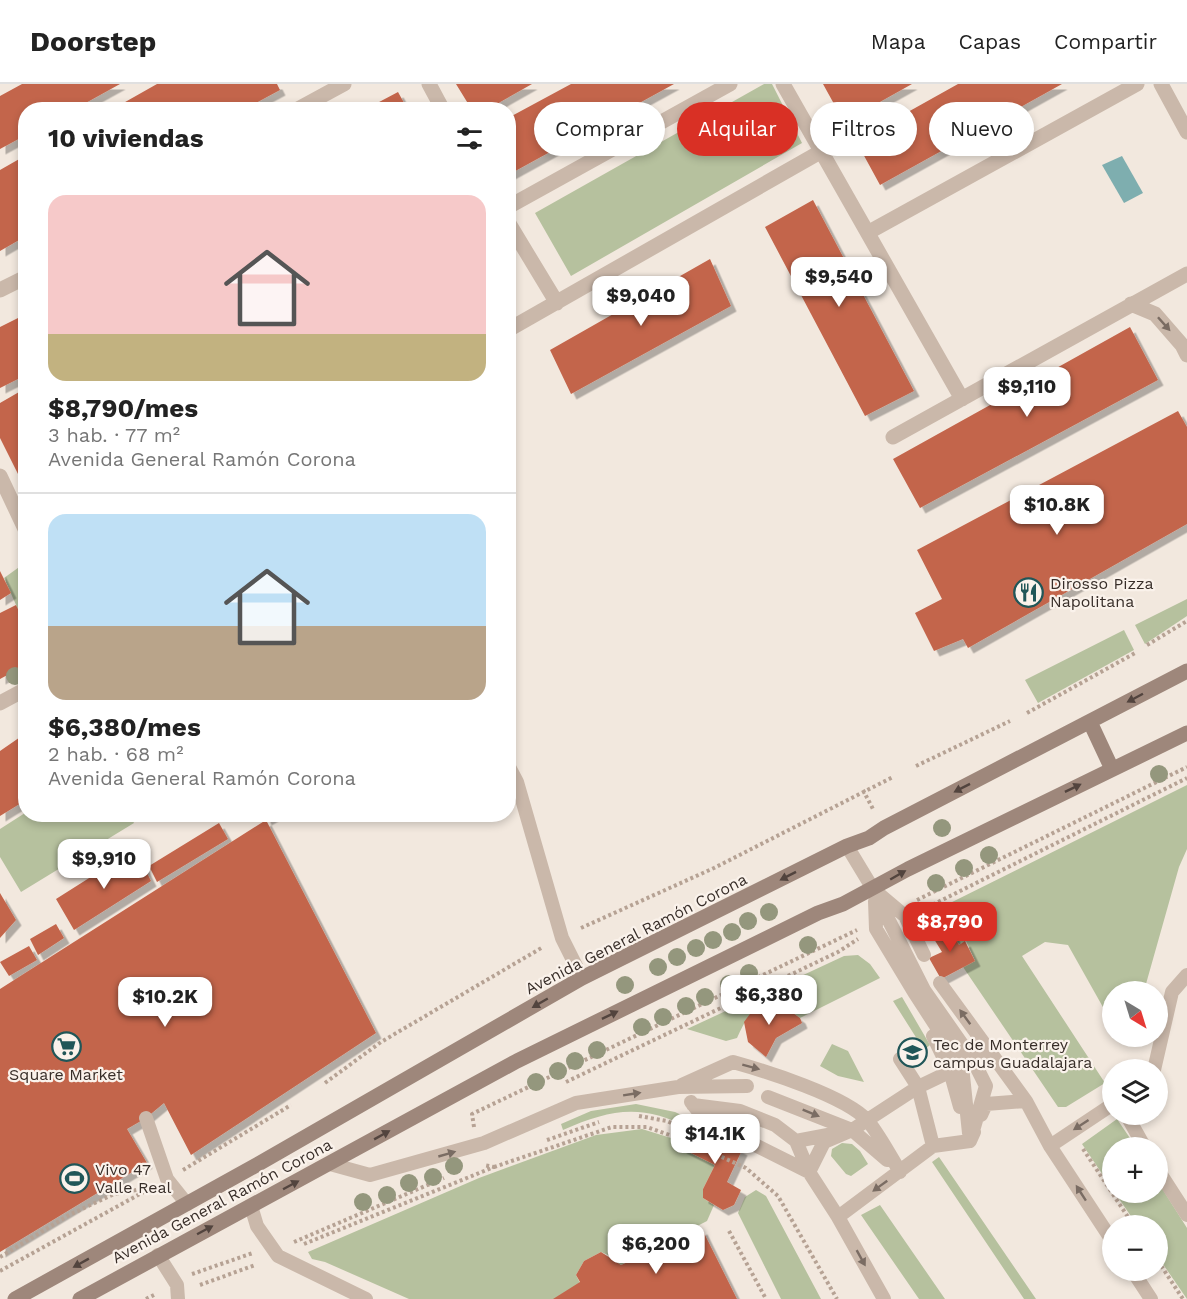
<!DOCTYPE html>
<html lang="es">
<head>
<meta charset="utf-8">
<style>
	:root { --surface:#fff; --page:#f6f6f6; --text:#222; --muted:#767676; --line:#e0e0e0; --accent:#d93025 }
	body { margin:0; font-family:"Work Sans",sans-serif; background:var(--page); color:var(--text); height:100vh; display:flex; flex-direction:column; font-size:22px; white-space:nowrap }
	* { box-sizing:border-box; margin:0 }
	p { font-size:20px; color:var(--muted) }
	.icon { flex:none; width:33px; height:33px; fill:none; stroke:currentColor; stroke-width:2; stroke-linecap:round; stroke-linejoin:round }
	.map { position:relative; flex:1; overflow:hidden }
	.sheet { position:absolute; left:18px; top:18px; width:498px; height:720px; display:flex; flex-direction:column; background:var(--surface); border-radius:24px; box-shadow:0 3px 9px #0003 }
	.sheet>* { flex:none }
	.top-card { position:absolute; left:534px; top:18px; width:562px; height:54px; display:flex; gap:12px }
	.needle { width:39px; rotate:142deg }
	.fabs { position:absolute; left:1102px; top:897px; display:grid; gap:12px }
	.fabs a { display:grid; place-items:center; width:66px; height:66px; border-radius:50%; background:var(--surface); box-shadow:0 3px 9px #0003; font-size:30px }
	.price { position:absolute; translate:-50% -51px; padding:0 14px; border-radius:12px; background:#fff; color:#222; font-size:20px; line-height:39px; filter:drop-shadow(0 2px 3px #0008) }
	.price::after { content:''; position:absolute; left:50%; top:36px; width:18px; height:14px; margin-left:-9px; background:inherit; clip-path:polygon(0 0,100% 0,50% 100%) }
	.price.active { background:var(--accent); color:#fff }
	ul { padding:0; list-style:none }
	li { display:grid; align-content:center; gap:12px; height:318px; padding:0 30px }
	li+li { border-top:2px solid var(--line) }
	li span { display:grid; place-items:center; height:186px; border-radius:18px; color:#555 }
	li>.icon { margin-inline-start:auto }
	span .icon { width:108px; height:108px; fill:#fffc; stroke-width:1 }
	li b { font-size:26px }
	h2 { display:flex; justify-content:space-between; align-items:center; height:72px; padding:0 30px; font-size:26px }
	.pill { padding:0 21px; border-radius:27px; background:var(--surface); box-shadow:0 3px 9px #0003; font-size:21px; line-height:54px }
	.pill.active { background:var(--accent); color:#fff }
	header { display:flex; align-items:center; gap:36px; box-sizing:border-box; height:84px; padding:0 30px; background:var(--surface); border-bottom:2px solid var(--line) }
	header strong { font-size:28px }
	nav { display:flex; gap:33px; margin-inline-start:auto; font-size:21px }
	.map>svg:first-child { display:block }
	.green { fill:#b6c19e }
	.water { fill:#7eaeaf }
	.building { fill:#c3654b; filter:url(#shadow) }
	.lines { fill:none; stroke-linecap:round; stroke-linejoin:round }
	.path { stroke:#b6a294; stroke-width:4; stroke-dasharray:3 3; stroke-linecap:butt }
	.lane { stroke:#cab8aa; stroke-width:14 }
	.street { stroke:#cab8aa; stroke-width:15 }
	.secondary { stroke:#9e877b; stroke-width:15 }
	.tree { fill:#94977d }
	.oneway { fill:#7a6c63 }
	.oneway2 { fill:#52443e }
	.labels { text-anchor:middle; dominant-baseline:central; stroke-width:4.5; stroke-linejoin:round; paint-order:stroke }
	.poi-label { font-size:16px; fill:#382e29; stroke:#faf2eb; text-anchor:start }
	.street-label { font-size:16px; fill:#382e29; stroke:#faf2eb }
</style>
</head>
<body>
<header>
<strong>Doorstep</strong>
<nav><a>Mapa</a><a>Capas</a><a>Compartir</a></nav>
</header>
<div class="map">
<svg width="1187" height="1215" viewBox="0 0 1187 1215">
	<defs>
		<filter id="shadow"><feDropShadow dx="5.5" dy="5.5" stdDeviation="0" flood-color="#0004"/></filter>
	</defs>
	<rect width="100%" height="100%" fill="#f2e8de"/>
	<!-- green -->
	<path class="green" d="M764,0H772L802,59L571,192L535,129Z
		M22,481L25,487V541L4,494Z
		M1187,515V532L1145,560L1135,541Z
		M1124,546L1134,566L1038,619L1025,596Z
		M1187,701V765L1179,783L1144,907L1113,908V941L1068,861L1045,858L1022,872L1105,999L1066,1023H1058L963,883L975,877L966,857L959,861L947,838L941,841L934,827Z
		M25,729L130,731L134,739L21,808L0,773V745Z
		M858,871L870,880L880,894L800,934C765,909 753,918 737,954L726,957L687,945L844,872Z
		M902,913L930,961L924,966L893,917Z
		M832,960L848,967L864,998L838,992L820,982Z
		M636,1020L675,1028L696,1038L691,1045C642,1019 611,1025 563,1046L561,1040L591,1027Z
		M1117,1035L1136,1063L1113,1064V1106L1082,1060Z
		M642,1045L684,1058L681,1064L715,1081L703,1105V1114L714,1121L707,1137L621,1181L610,1172L601,1168L584,1177L576,1191L580,1199L554,1215H409L325,1178L312,1175L308,1168L479,1094L596,1051Z
		M842,1059L852,1060L860,1067L868,1080L851,1092L846,1090L831,1072L832,1065Z
		M939,1073L1036,1215H1024L932,1078Z
		M1158,1098L1187,1144V1215L1158,1173V1142L1137,1141L1115,1109L1158,1108Z
		M756,1106L766,1112L821,1215H781L738,1129L745,1113Z
		M880,1121L945,1215H919L861,1131Z"/>
	<!-- water -->
	<path class="water" d="M1122,72L1143,109L1124,119L1102,81Z"/>
	<!-- building -->
	<path class="building" d="M22,0H120L73,26H26V51L0,65V12Z
		M157,0H277L280,6L243,26H111Z
		M456,0H532L486,26H472Z
		M571,0H674L508,91V34Z
		M823,0H912L844,38Z
		M958,0H1062L880,101L856,57Z
		M398,8L408,26H364Z
		M21,74L26,84V152L0,167V86Z
		M813,116L914,307L865,332L765,143Z
		M710,175L731,222L571,310L550,266Z
		M26,230V291L0,304V243Z
		M1130,243L1158,296L920,424L893,375Z
		M26,304V406L0,354V319Z
		M1178,327L1187,343V440L968,564L963,555L934,567L915,529L942,515L917,466Z
		M0,487L11,509L0,516Z
		M16,521L26,541V581L0,595V529Z
		M26,649V716L0,732V667Z
		M264,730H277L266,736Z
		M266,736L376,949L191,1071L164,1019L146,1034L127,1045L147,1079L0,1168V905Z
		M219,739L228,755L157,798L149,782Z
		M135,765L151,797L74,846L56,815Z
		M0,809L16,836L0,854Z
		M947,838L959,861L965,857L975,877L941,895L929,874L942,868L934,855L941,841Z
		M56,840L64,854L38,871L30,855Z
		M29,862L37,876L9,892L0,878Z
		M771,919L786,924L800,934L802,939L776,954L766,973L748,958L744,938L755,923Z
		M694,1039L742,1066L727,1098L741,1106L734,1121L723,1126L703,1114V1105L715,1081L681,1064Z
		M702,1145L737,1215H553L580,1198L576,1191L584,1177L601,1168L621,1181Z"/>
	<g class="lines">
		<!-- path -->
		<path class="path" d="M1147,561L1187,537
			M1027,629L1137,568
			M916,682L1010,637
			M863,706L874,727
			M917,816L1187,683
			M922,826L1187,694
			M581,844L714,784L893,693
			M566,998L838,868L858,855
			M325,999L381,958L543,863
			M639,1032L667,1037L686,1046
			M474,1043L472,1030L857,846
			M547,1056L599,1038
			M1083,1065L1134,1142
			M494,1083L612,1043H647L689,1058L746,1084L778,1112L837,1215
			M183,1086L291,1021
			M729,1147L766,1215
			M294,1158L444,1094
			M304,1160L494,1083L484,1081
			M0,1173L69,1131L114,1110L148,1104
			M1158,1177L1183,1215
			M0,1187L149,1105
			M192,1190L253,1169
			M200,1201L255,1181
			M146,1215L154,1211"/>
		<!-- lane -->
		<path class="lane" d="M508,681L517,698L562,854L582,894
			M847,762L873,805L905,832L924,871
			M873,805L924,906L973,976L986,1002L970,1057
			M875,817L876,845L914,908L962,982L969,1049
			M940,899L1026,1017L1050,1062L1113,1158
			M933,952L950,987L960,1023
			M900,975L918,1003L933,1062
			M1154,986L1172,908L1187,891
			M682,1001L733,978C765,987 846,1012 868,1037C880,1052 890,1071 900,1088
			M768,1013L852,1046L887,1076
			M691,1018L702,1032L732,1050
			M693,1021L740,1027L775,1041L796,1057L809,1088L838,1133L884,1215
			M1126,1030L1145,1064
			M981,1031L986,1020L1026,1017
			M146,1034L167,1095L187,1120
			M796,1057L833,1050
			M749,1058L809,1088
			M1050,1062L1113,1020
			M330,1080L370,1091L484,1059L576,1019L678,1003L747,1002
			M1158,1086L1187,1131
			M809,1088L824,1058L852,1046L918,1003L991,968
			M251,1122L257,1142L278,1172L366,1215
			M838,1133L933,1062L970,1057L974,1048
			M158,1171L177,1201L178,1215
			M1132,1186L1151,1215"/>
		<!-- street -->
		<path class="street" d="M429,0L443,26
			M783,0L962,315
			M1161,0L1187,48
			M296,26L344,0
			M508,123L730,0
			M508,138L557,219
			M869,148L1137,0
			M0,206L26,193
			M1131,220L1155,230L1182,261L1187,271
			M508,246L822,67
			M893,353L1187,190
			M0,392L26,447
			M0,619L26,605"/>
		<!-- secondary -->
		<path class="secondary" d="M1090,638L1112,685
			M15,1215L260,1079L582,894L847,762L869,754L884,744L1187,587
			M80,1215L517,977L818,829L843,820L908,785L1187,649"/>
	</g>
	<!-- trees -->
	<g class="tree">
		<circle cx="15" cy="592" r="9"/>
		<circle cx="1159" cy="690" r="9"/>
		<circle cx="942" cy="744" r="9"/>
		<circle cx="989" cy="771" r="9"/>
		<circle cx="964" cy="784" r="9"/>
		<circle cx="936" cy="799" r="9"/>
		<circle cx="769" cy="828" r="9"/>
		<circle cx="748" cy="837" r="9"/>
		<circle cx="732" cy="848" r="9"/>
		<circle cx="713" cy="856" r="9"/>
		<circle cx="808" cy="861" r="9"/>
		<circle cx="696" cy="864" r="9"/>
		<circle cx="677" cy="873" r="9"/>
		<circle cx="658" cy="883" r="9"/>
		<circle cx="749" cy="889" r="9"/>
		<circle cx="729" cy="900" r="9"/>
		<circle cx="625" cy="901" r="9"/>
		<circle cx="705" cy="913" r="9"/>
		<circle cx="686" cy="922" r="9"/>
		<circle cx="663" cy="933" r="9"/>
		<circle cx="642" cy="943" r="9"/>
		<circle cx="597" cy="966" r="9"/>
		<circle cx="575" cy="977" r="9"/>
		<circle cx="558" cy="987" r="9"/>
		<circle cx="536" cy="998" r="9"/>
		<circle cx="454" cy="1082" r="9"/>
		<circle cx="433" cy="1093" r="9"/>
		<circle cx="409" cy="1099" r="9"/>
		<circle cx="387" cy="1111" r="9"/>
		<circle cx="363" cy="1118" r="9"/>
	</g>
	<!-- one-way arrows -->
	<defs><path id="oneway-solid" d="M-6-.8H1V-3.2L6.5 0L1 3.2V.8H-6Z" transform="scale(1.5)"/></defs>
	<g class="oneway">
		<use href="#oneway-solid" transform="translate(1164 240) rotate(48)"/>
		<use href="#oneway-solid" transform="translate(965 933) rotate(-126)"/>
		<use href="#oneway-solid" transform="translate(751 983) rotate(15)"/>
		<use href="#oneway-solid" transform="translate(632 1010) rotate(-9)"/>
		<use href="#oneway-solid" transform="translate(811 1029) rotate(22)"/>
		<use href="#oneway-solid" transform="translate(1081 1041) rotate(147)"/>
		<use href="#oneway-solid" transform="translate(447 1070) rotate(-16)"/>
		<use href="#oneway-solid" transform="translate(880 1102) rotate(144)"/>
		<use href="#oneway-solid" transform="translate(1081 1109) rotate(-123)"/>
		<use href="#oneway-solid" transform="translate(861 1174) rotate(61)"/>
	</g>
	<g class="oneway2">
		<use href="#oneway-solid" transform="translate(1135 614) rotate(152)"/>
		<use href="#oneway-solid" transform="translate(962 704) rotate(153)"/>
		<use href="#oneway-solid" transform="translate(1073 704) rotate(-26)"/>
		<use href="#oneway-solid" transform="translate(898 791) rotate(-30)"/>
		<use href="#oneway-solid" transform="translate(788 792) rotate(153)"/>
		<use href="#oneway-solid" transform="translate(540 919) rotate(150)"/>
		<use href="#oneway-solid" transform="translate(610 931) rotate(-26)"/>
		<use href="#oneway-solid" transform="translate(382 1051) rotate(-29)"/>
		<use href="#oneway-solid" transform="translate(291 1101) rotate(-28)"/>
		<use href="#oneway-solid" transform="translate(205 1146) rotate(-28)"/>
		<use href="#oneway-solid" transform="translate(81 1179) rotate(151)"/>
	</g>
	<!-- icons -->
	<defs>
		<symbol id="restaurant-ring" viewBox="-11 -11 22 22"><circle r="9.5" fill="#faf2eb" stroke="#205658" stroke-width="1.5"/><path d="M-5-6h1v4h1v-4h1v4h1v-4h1v5L-1.5 .5V6h-2V.5L-5-1ZM5-6V6H3V1.5H1.5Q1.5-4 5-6Z" fill="#205658"/></symbol>
		<symbol id="supermarket-ring" viewBox="-11 -11 22 22"><circle r="9.5" fill="#faf2eb" stroke="#205658" stroke-width="1.5"/><path d="M-6-5.5h2.5l.6 2H6L4.5 2H-2.5L-4.4-4H-6ZM-1.5 3.2a1.3 1.3 0 1 0 .1 0ZM3 3.2a1.3 1.3 0 1 0 .1 0Z" fill="#205658"/></symbol>
		<symbol id="university-ring" viewBox="-11 -11 22 22"><circle r="9.5" fill="#faf2eb" stroke="#205658" stroke-width="1.5"/><path d="M0-5L7-2L0 1L-7-2ZM-4 1L0 2.5L4 1V4Q0 6-4 4Z" fill="#205658"/></symbol>
		<symbol id="stadium-ring" viewBox="-11 -11 22 22"><circle r="9.5" fill="#faf2eb" stroke="#205658" stroke-width="1.5"/><path d="M0-5a6.5 5 0 1 0 0 10a6.5 5 0 1 0 0-10ZM-3.5-1.8h7v3.6h-7Z" fill="#205658"/></symbol>
	</defs>
	<g fill-rule="evenodd">
		<use href="#restaurant-ring" x="1012" y="492" width="33" height="33"/>
		<use href="#supermarket-ring" x="50" y="946" width="33" height="33"/>
		<use href="#university-ring" x="896" y="952" width="33" height="33"/>
		<use href="#stadium-ring" x="58" y="1078" width="33" height="33"/>
	</g>
	<g class="labels">
		<!-- poi labels -->
		<g class="poi-label">
			<text x="1050" y="499">Dirosso Pizza<tspan x="1050" dy="18">Napolitana</tspan></text>
			<text x="933" y="960">Tec de Monterrey<tspan x="933" dy="18">campus Guadalajara</tspan></text>
			<text x="66" y="990" text-anchor="middle">Square Market</text>
			<text x="95" y="1085">Vivo 47<tspan x="95" dy="18">Valle Real</tspan></text>
		</g>
		<!-- street labels -->
		<g class="street-label">
			<text transform="translate(636 850) rotate(-27)">Avenida General Ramón Corona</text>
			<text transform="translate(222 1117) rotate(-28)">Avenida General Ramón Corona</text>
		</g>
	</g>
</svg>
<div class="fabs">
<a><svg class="needle" viewBox="-14 -14 28 28"><path d="M0-13l5 13h-10z" fill="#e53935"/><path d="M0 13l5-13h-10z" fill="#767676"/></svg></a>
<a><svg class="icon" aria-label="layers" viewBox="0 0 24 24"><path d="M12 4l9 5-9 5-9-5zM3 14l9 5 9-5"/></svg></a>
<a>+</a>
<a>−</a>
</div>
<b class="price" style="left:839px;top:224px">$9,540</b>
<b class="price" style="left:641px;top:243px">$9,040</b>
<b class="price" style="left:1027px;top:334px">$9,110</b>
<b class="price" style="left:1057px;top:452px">$10.8K</b>
<b class="price" style="left:104px;top:806px">$9,910</b>
<b class="price active" style="left:950px;top:869px">$8,790</b>
<b class="price" style="left:769px;top:942px">$6,380</b>
<b class="price" style="left:165px;top:944px">$10.2K</b>
<b class="price" style="left:715px;top:1081px">$14.1K</b>
<b class="price" style="left:656px;top:1191px">$6,200</b>
<div class="top-card">
<a class="pill">Comprar</a>
<a class="pill active">Alquilar</a>
<a class="pill">Filtros</a>
<a class="pill">Nuevo</a>
</div>
<section class="sheet">
<h2>10 viviendas<svg class="icon" aria-label="filters" viewBox="0 0 24 24"><path d="M4 7h16M4 17h16"/><circle cx="9" cy="7" r="2"/><circle cx="15" cy="17" r="2"/></svg></h2>
<ul>
<li><span style="background:linear-gradient(#f6c9c9 75%,#c2b280 0)"><svg class="icon" aria-label="home" viewBox="0 0 24 24"><path d="M3 11l9-7 9 7M6 9v11h12V9"/></svg></span><div><b>$8,790/mes</b><p>3 hab. · 77 m²</p><p>Avenida General Ramón Corona</p></div></li>
<li><span style="background:linear-gradient(#bfe0f5 60%,#b9a48a 0)"><svg class="icon" aria-label="home" viewBox="0 0 24 24"><path d="M3 11l9-7 9 7M6 9v11h12V9"/></svg></span><div><b>$6,380/mes</b><p>2 hab. · 68 m²</p><p>Avenida General Ramón Corona</p></div></li>
</ul>
</section>
</div>
</body>
</html>
